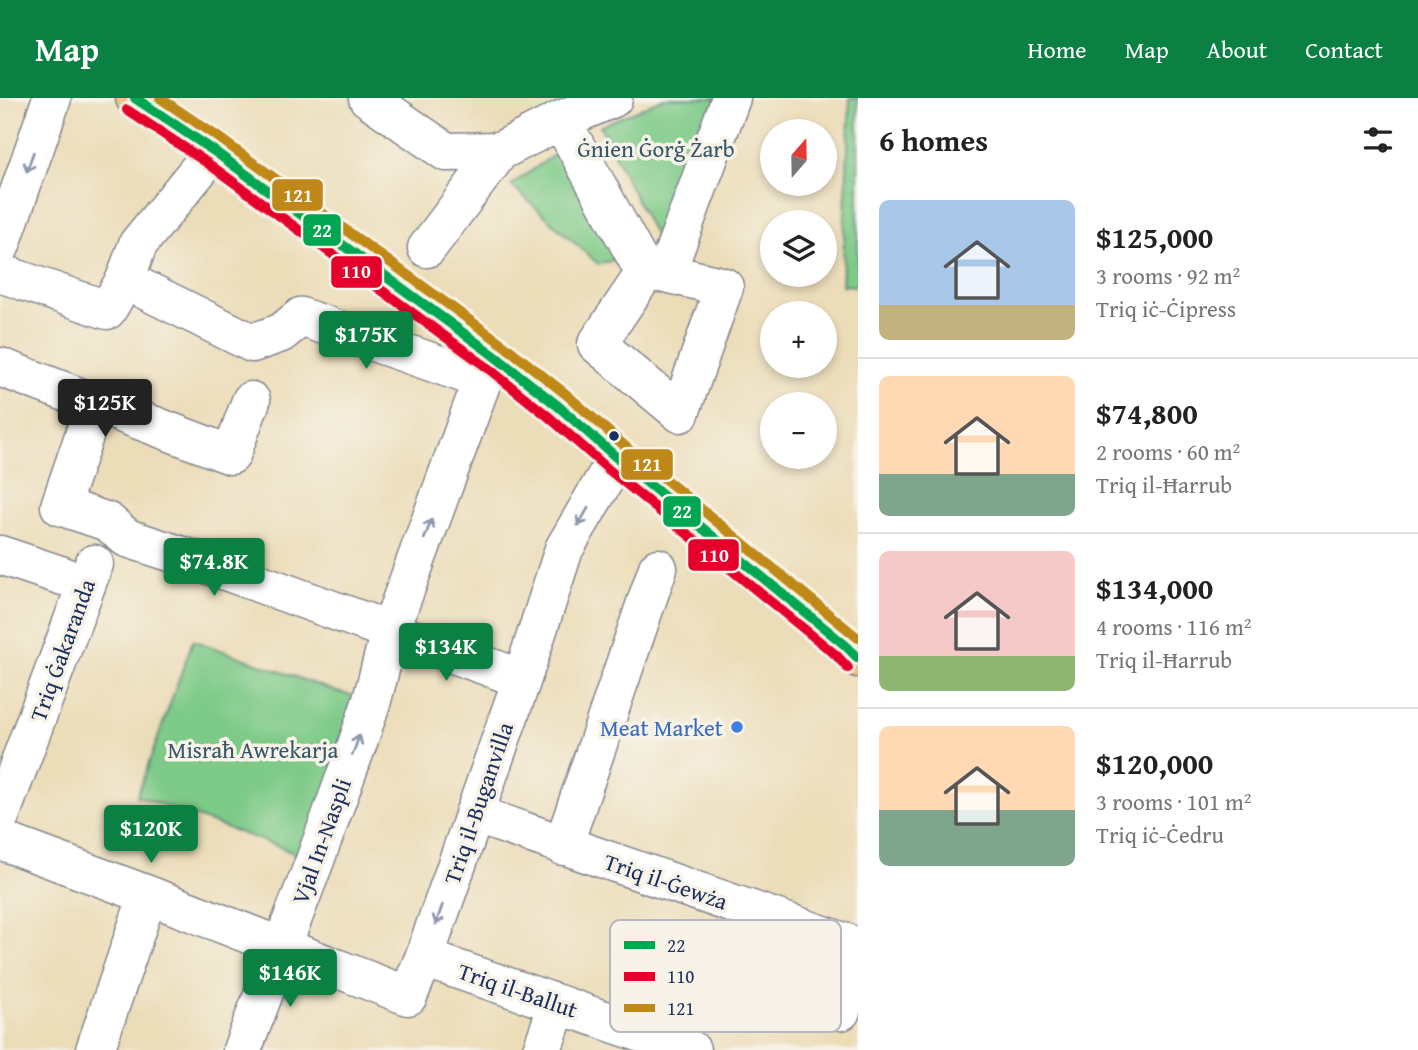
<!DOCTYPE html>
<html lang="en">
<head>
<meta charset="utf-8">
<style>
	:root { --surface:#fff; --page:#f2f2f2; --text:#222; --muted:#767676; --line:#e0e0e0; --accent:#0b8043 }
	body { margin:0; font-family:"Gentium Book Plus",serif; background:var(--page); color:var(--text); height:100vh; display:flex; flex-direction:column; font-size:26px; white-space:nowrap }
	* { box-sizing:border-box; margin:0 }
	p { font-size:23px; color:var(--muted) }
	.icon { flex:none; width:38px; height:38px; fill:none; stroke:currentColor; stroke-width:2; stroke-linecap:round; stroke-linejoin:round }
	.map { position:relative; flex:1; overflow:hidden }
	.side { display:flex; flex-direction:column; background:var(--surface); width:560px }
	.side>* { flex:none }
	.needle { width:46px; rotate:20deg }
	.tools { position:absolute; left:760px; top:21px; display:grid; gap:14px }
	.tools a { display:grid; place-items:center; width:77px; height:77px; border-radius:50%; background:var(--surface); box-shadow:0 4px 10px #0003; font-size:35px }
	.price { position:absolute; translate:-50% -60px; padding:0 16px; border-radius:7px; background:var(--accent); color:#fff; font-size:23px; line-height:46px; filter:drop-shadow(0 2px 4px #0008) }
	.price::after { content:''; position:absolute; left:50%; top:42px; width:21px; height:16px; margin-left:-10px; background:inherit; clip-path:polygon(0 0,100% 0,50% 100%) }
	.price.current { background:#222; color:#fff }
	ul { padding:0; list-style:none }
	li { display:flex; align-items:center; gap:21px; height:175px; padding:0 21px }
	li+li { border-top:2px solid var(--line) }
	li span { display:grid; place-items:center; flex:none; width:196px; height:140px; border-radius:10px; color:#555 }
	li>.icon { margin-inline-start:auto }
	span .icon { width:84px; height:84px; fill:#fffc; stroke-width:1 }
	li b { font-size:30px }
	h2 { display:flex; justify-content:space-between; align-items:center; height:84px; padding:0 21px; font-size:30px }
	header { display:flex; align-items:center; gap:42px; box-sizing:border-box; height:98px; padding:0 35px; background:var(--accent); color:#fff }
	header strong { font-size:33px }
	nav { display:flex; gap:38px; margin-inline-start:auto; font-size:24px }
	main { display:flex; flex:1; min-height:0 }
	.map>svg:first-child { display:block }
	.green { fill:#7eca88; stroke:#4c7c73; stroke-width:2 }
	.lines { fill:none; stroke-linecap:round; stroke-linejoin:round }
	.minor-casing { stroke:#84868c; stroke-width:41 }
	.major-casing { stroke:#84868c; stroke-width:41 }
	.minor { stroke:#fff; stroke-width:38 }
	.major { stroke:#f7be87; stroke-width:38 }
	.bus-1-casing { stroke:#f7f3e8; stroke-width:16 }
	.bus-2-casing { stroke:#f7f3e8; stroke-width:16 }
	.bus-3-casing { stroke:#f7f3e8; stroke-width:16 }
	.bus-1 { stroke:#00a651; stroke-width:10 }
	.bus-2 { stroke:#e4002b; stroke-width:10 }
	.bus-3 { stroke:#c08818; stroke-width:10 }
	.oneway { stroke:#8d97ae }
	.bus-dot { fill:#1b2f5e; stroke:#f7f3e8; stroke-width:2.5 }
	.shop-dot { fill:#3f7fe0; stroke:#f7f3e8; stroke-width:2.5 }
	.labels { text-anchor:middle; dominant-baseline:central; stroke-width:7; stroke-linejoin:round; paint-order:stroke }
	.park-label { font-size:23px; fill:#345668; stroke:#f7f3e8 }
	.street-label { font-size:23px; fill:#1b2f5e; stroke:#f7f3e8 }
	.shop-label { font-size:23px; fill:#366cbe; stroke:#f7f3e8; text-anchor:end }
	.key { fill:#f7f3e8; stroke:#b5b8bf; stroke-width:2 }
	.key-label { font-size:19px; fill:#1b2f5e }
	.line-badge { stroke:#f7f3e8; stroke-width:2.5 }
	.badge-label { font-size:19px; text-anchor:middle; font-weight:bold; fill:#fff }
</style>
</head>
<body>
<header>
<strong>Map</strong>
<nav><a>Home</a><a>Map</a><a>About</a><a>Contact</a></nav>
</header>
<main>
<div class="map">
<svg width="858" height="952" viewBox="0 0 858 952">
	<rect width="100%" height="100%" fill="#f7f3e8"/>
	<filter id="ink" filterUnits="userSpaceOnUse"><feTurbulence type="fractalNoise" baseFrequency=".0143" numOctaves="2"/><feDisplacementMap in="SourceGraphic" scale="14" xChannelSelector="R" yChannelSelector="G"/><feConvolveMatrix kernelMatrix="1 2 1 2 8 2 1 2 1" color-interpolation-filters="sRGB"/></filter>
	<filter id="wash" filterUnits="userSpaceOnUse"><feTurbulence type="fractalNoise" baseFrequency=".00686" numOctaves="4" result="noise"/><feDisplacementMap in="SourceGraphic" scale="28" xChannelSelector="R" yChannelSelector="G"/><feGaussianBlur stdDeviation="1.57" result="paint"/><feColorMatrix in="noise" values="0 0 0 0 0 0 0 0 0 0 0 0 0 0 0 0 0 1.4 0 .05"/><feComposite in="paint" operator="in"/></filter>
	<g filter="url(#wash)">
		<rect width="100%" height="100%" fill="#ecddb9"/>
		<!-- green -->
		<path class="green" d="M664,0H717L662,153L600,28Z
			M850,0H858V188L842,187Z
			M562,51L623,160L598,166L511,87Z
			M193,542L337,594L372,602L314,765L280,749L137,698Z"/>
	</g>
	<g filter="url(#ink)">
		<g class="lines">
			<defs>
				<path id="minor" d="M368,0L446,54L500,53
					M561,22L645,175
					M0,149L52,0
					M427,150L500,53L561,22L613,0
					M0,175L107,212L125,182L252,245L281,235L301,219L483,282
					M645,175H666L724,189L680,315L597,246Z
					M666,175L731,0
					M125,182L138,146L214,53
					M0,269L231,357L251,303
					M95,306L60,408L108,424L127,440L198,463L522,581
					M0,457L63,478
					M474,716L858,849
					M0,718L94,466
					M0,742L148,797L408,898L424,860L522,581L564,451L617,360
					M563,748L658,470
					M424,860L691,952
					M841,913L858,865
					M95,952L148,797
					M242,952L314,765L358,644L372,602L390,533L492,256
					M542,952L558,906"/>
				<path id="major" d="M135,0L214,53L492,256L558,308L617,360L845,547L858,560"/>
			</defs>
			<!-- minor casing -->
			<use href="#minor" class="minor-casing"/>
			<!-- major casing -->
			<use href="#major" class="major-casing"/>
			<!-- minor -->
			<use href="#minor" class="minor"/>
			<!-- major -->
			<use href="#major" class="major"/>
			<defs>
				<path id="bus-1" d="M135,0L214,53L492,256L558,308L617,360L845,547L858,560"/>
				<path id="bus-2" d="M127,12L206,64L484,267L549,319L608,371L836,557L848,570"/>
				<path id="bus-3" d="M160,0L222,42L501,245L567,297L626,349L858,540"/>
			</defs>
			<!-- bus-1 casing -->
			<use href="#bus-1" class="bus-1-casing"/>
			<!-- bus-2 casing -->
			<use href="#bus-2" class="bus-2-casing"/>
			<!-- bus-3 casing -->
			<use href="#bus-3" class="bus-3-casing"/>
			<!-- bus-1 -->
			<use href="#bus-1" class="bus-1"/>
			<!-- bus-2 -->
			<use href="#bus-2" class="bus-2"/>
			<!-- bus-3 -->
			<use href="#bus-3" class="bus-3"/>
		</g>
		<!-- one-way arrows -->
		<defs><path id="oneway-shaft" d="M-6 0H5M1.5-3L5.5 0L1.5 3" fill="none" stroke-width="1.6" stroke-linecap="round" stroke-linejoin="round" transform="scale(1.75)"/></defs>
		<g class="oneway">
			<use href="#oneway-shaft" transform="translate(30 64) rotate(109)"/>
			<use href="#oneway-shaft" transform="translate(583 419) rotate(120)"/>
			<use href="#oneway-shaft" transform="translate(428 431) rotate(-70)"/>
			<use href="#oneway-shaft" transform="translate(356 647) rotate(-70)"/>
			<use href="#oneway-shaft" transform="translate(439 817) rotate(109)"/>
		</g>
	</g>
	<!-- markers -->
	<circle class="bus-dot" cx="614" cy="338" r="6"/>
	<circle class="shop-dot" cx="737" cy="629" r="7"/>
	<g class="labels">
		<!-- park labels -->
		<g class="park-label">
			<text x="656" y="50">Ġnien Ġorġ Żarb</text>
			<text x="253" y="651">Misraħ Awrekarja</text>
		</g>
		<!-- street labels -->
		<g class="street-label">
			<text transform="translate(62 552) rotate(-70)">Triq Ġakaranda</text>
			<text transform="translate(478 705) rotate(-71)">Triq il-Buganvilla</text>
			<text transform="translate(321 743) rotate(-70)">Vjal In-Naspli</text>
			<text transform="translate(666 783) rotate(19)">Triq il-Ġewża</text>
			<text transform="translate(518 892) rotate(19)">Triq il-Ballut</text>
		</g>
		<!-- shop labels -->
		<g class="shop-label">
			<text x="723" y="629">Meat Market</text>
		</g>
	</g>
	<!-- legend -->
	<rect x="610" y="822" width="231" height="112" rx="10" class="key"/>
	<rect x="624" y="843" width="31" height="8" fill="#00a651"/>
	<rect x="624" y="874" width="31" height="9" fill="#e4002b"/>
	<rect x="624" y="906" width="31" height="8" fill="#c08818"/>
	<g class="key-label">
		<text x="667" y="854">22</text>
		<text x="667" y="885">110</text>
		<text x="667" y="917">121</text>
	</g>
	<g class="line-badge">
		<rect x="271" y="80" width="53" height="34" rx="7" fill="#c08818"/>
		<rect x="302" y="115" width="40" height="34" rx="7" fill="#00a651"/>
		<rect x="330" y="157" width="53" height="34" rx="7" fill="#e4002b"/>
		<rect x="620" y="350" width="54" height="33" rx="7" fill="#c08818"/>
		<rect x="662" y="397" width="40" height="33" rx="7" fill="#00a651"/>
		<rect x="687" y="440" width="53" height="34" rx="7" fill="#e4002b"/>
	</g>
	<g class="badge-label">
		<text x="298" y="104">121</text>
		<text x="322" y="139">22</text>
		<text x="356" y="180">110</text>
		<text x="647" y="373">121</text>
		<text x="682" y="420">22</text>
		<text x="714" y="464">110</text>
	</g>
</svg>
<div class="tools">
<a><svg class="needle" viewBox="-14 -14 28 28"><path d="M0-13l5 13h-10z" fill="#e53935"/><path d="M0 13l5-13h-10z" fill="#767676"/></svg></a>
<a><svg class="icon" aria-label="layers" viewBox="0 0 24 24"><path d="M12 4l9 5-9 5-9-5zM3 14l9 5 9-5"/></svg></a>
<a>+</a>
<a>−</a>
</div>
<b class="price" style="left:366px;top:273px">$175K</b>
<b class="price current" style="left:105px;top:341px">$125K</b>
<b class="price" style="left:214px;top:500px">$74.8K</b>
<b class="price" style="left:446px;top:585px">$134K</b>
<b class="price" style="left:151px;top:767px">$120K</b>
<b class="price" style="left:290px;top:911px">$146K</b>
</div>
<section class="side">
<h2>6 homes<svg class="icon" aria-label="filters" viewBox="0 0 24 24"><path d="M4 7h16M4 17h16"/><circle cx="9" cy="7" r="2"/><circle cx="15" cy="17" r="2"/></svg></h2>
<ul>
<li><span style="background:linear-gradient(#a9c7e8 75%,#c2b280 0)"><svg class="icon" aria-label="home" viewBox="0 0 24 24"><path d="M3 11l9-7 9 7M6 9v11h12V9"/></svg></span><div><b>$125,000</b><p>3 rooms · 92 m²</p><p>Triq iċ-Ċipress</p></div></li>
<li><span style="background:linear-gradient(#ffd9b3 70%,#7fa58c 0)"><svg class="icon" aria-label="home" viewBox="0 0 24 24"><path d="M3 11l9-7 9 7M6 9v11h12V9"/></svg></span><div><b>$74,800</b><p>2 rooms · 60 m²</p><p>Triq il-Ħarrub</p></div></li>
<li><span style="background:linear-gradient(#f6c9c9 75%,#8fb573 0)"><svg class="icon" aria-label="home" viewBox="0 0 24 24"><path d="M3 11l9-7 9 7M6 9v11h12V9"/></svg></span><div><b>$134,000</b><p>4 rooms · 116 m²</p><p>Triq il-Ħarrub</p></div></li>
<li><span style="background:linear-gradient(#ffd9b3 60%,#7fa58c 0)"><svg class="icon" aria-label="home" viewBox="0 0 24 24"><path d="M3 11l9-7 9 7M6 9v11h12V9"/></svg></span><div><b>$120,000</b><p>3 rooms · 101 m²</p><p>Triq iċ-Ċedru</p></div></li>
</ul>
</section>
</main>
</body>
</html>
